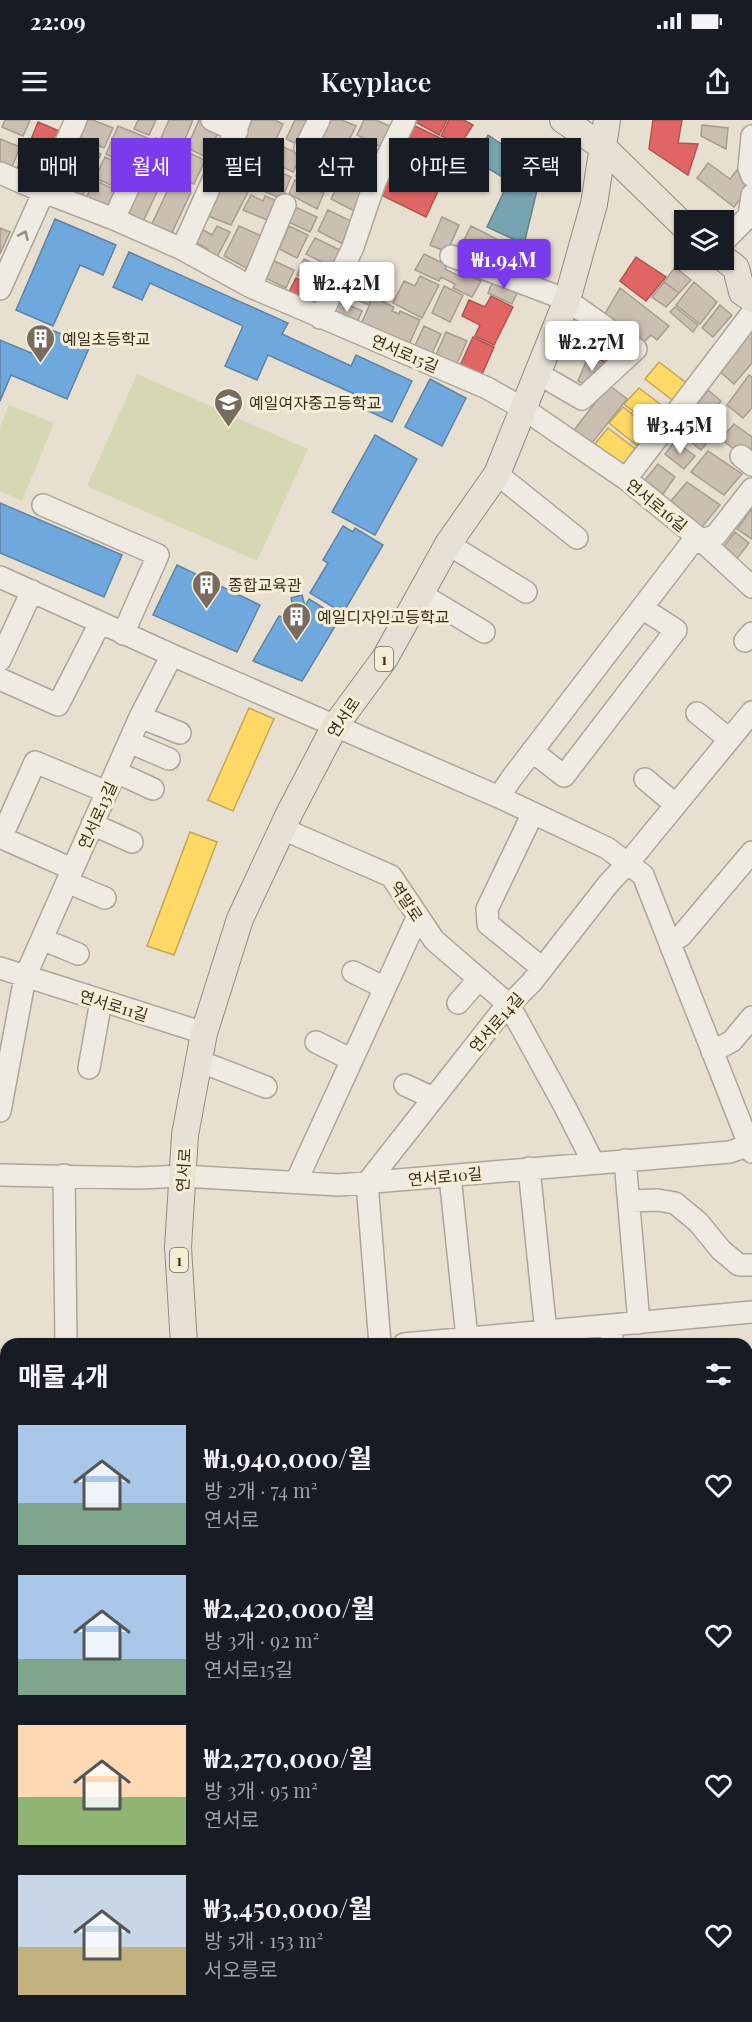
<!DOCTYPE html>
<html lang="ko">
<head>
<meta charset="utf-8">
<style>
	:root { --surface:#171b24; --page:#242831; --text:#f1f3f6; --muted:#9ea1a6; --accent:#7c3aed }
	body { margin:0; font-family:"Playfair Display","Noto Sans KR",serif; background:var(--page); color:var(--text); height:100vh; display:flex; flex-direction:column; font-size:22px; white-space:nowrap }
	* { box-sizing:border-box; margin:0 }
	p { font-size:20px; color:var(--muted) }
	.icon { flex:none; width:33px; height:33px; fill:none; stroke:currentColor; stroke-width:2; stroke-linecap:round; stroke-linejoin:round }
	.map { position:relative; flex:1; overflow:hidden }
	.drawer { position:absolute; left:0px; top:1218px; width:753px; height:684px; display:flex; flex-direction:column; background:var(--surface); border-radius:18px 18px 0 0; box-shadow:0 2px 4px #0004 }
	.drawer>* { flex:none }
	.guide { position:absolute; left:18px; top:18px; width:717px; height:54px; display:flex; gap:12px }
	.tools { position:absolute; left:674px; top:90px; display:grid; gap:12px }
	.tools a { display:grid; place-items:center; width:60px; height:60px; border-radius:0px; background:var(--surface); box-shadow:0 2px 4px #0004; font-size:30px }
	.price { position:absolute; translate:-50% -51px; padding:0 14px; border-radius:6px; background:#fff; color:#222; font-size:20px; line-height:39px; filter:drop-shadow(0 2px 3px #0008) }
	.price::after { content:''; position:absolute; left:50%; top:36px; width:18px; height:14px; margin-left:-9px; background:inherit; clip-path:polygon(0 0,100% 0,50% 100%) }
	.price.on { background:var(--accent); color:#fff }
	ul { padding:0; list-style:none }
	li { display:flex; align-items:center; gap:18px; height:150px; padding:0 18px }
	li span { display:grid; place-items:center; flex:none; width:168px; height:120px; border-radius:0px; color:#555 }
	li>.icon { margin-inline-start:auto }
	span .icon { width:72px; height:72px; fill:#fffc; stroke-width:1 }
	li b { font-size:26px }
	h2 { display:flex; justify-content:space-between; align-items:center; height:72px; padding:0 18px; font-size:26px }
	.pill { padding:0 21px; border-radius:0px; background:var(--surface); box-shadow:0 2px 4px #0004; font-size:21px; line-height:54px }
	.pill.on { background:var(--accent); color:#fff }
	.status { display:flex; justify-content:space-between; align-items:center; height:42px; padding:0 30px; background:var(--surface); direction:ltr }
	.status svg { height:16px; fill:currentColor }
	header { display:flex; justify-content:space-between; align-items:center; height:78px; padding:0 18px; background:var(--surface); font-size:27px; font-weight:600 }
	.map>svg:first-child { display:block }
	.green { fill:#d6d7b3 }
	.homes { fill:#ffd966; stroke:#c5a651; stroke-width:1.5 }
	.shops { fill:#e06666; stroke:#af5551; stroke-width:1.5 }
	.schools { fill:#6fa8dc; stroke:#6083a4; stroke-width:1.5 }
	.public { fill:#76a5af; stroke:#658184; stroke-width:1.5 }
	.building { fill:#cbbfb2; stroke:#a89c90; stroke-width:1.5 }
	.lines { fill:none; stroke-linecap:round; stroke-linejoin:round }
	.minor-casing { stroke:#ada599; stroke-width:24 }
	.major-casing { stroke:#928b80; stroke-width:28 }
	.minor { stroke:#efebe3; stroke-width:21 }
	.major { stroke:#e6e1d4; stroke-width:26 }
	.oneway { stroke:#968c82 }
	.labels { text-anchor:middle; dominant-baseline:central; stroke-width:6; stroke-linejoin:round; paint-order:stroke }
	.shield { fill:#f7eed8; stroke:#756857; stroke-width:1.5 }
	.shield-label { font-size:15px; font-weight:bold; fill:#3d2e20 }
	.poi-label { font-size:16px; fill:#3d2e20; stroke:#f7eed8; text-anchor:start }
	.street-label { font-size:16px; fill:#3d2e20; stroke:#f7eed8 }
</style>
</head>
<body>
<div class="status"><b>22:09</b><svg viewBox="0 0 49 12"><path d="M0 12V9h3v3zM5 12V6h3v6zM10 12V3h3v9zM15 12V0h3v12zM26 1h20v11H26zM47 4h2v5h-2z"/></svg></div>
<header><svg class="icon" aria-label="menu" viewBox="0 0 24 24"><path d="M4 6h16M4 12h16M4 18h16"/></svg>Keyplace<svg class="icon" aria-label="share" viewBox="0 0 24 24"><path d="M12 15V3M7 8l5-5 5 5M5 13v7h14v-7"/></svg></header>
<div class="map">
<svg width="752" height="1902" viewBox="0 0 752 1902">
	<rect width="100%" height="100%" fill="#e7e0d1"/>
	<!-- green -->
	<path class="green" d="M137,254L308,329L257,441L87,366Z
		M9,285L54,303L22,381L0,371V307Z"/>
	<!-- homes -->
	<path class="homes" d="M659,242L689,265L676,283L645,259Z
		M639,268L669,291L655,309L624,284Z
		M623,287L653,310L640,328L609,303Z
		M608,308L638,331L625,349L594,325Z
		M249,588L274,599L233,691L208,680Z
		M190,712L217,722L174,835L147,826Z"/>
	<!-- shops -->
	<path class="shops" d="M412,0H447L439,15Z
		M449,0H464L473,5L460,25L441,16Z
		M653,0H682L678,23L698,24L688,55L649,29Z
		M38,2L59,11L51,31L30,22Z
		M411,4L461,28L441,66L392,43Z
		M25,29L46,38L38,58L17,49Z
		M393,48L439,69L426,97L379,74Z
		M500,120L524,131L514,153L489,142Z
		M636,137L666,157L646,181L620,161Z
		M296,158L320,170L313,184L289,172Z
		M491,176L513,187L494,225L475,216L480,205L462,196L469,180L485,187Z
		M600,208L620,224L607,245L590,232Z
		M473,217L494,227L480,259L458,250Z
		M325,1896L326,1902H297L296,1898Z"/>
	<!-- schools -->
	<path class="schools" d="M55,99L116,125L103,155L80,145L53,206L16,190Z
		M129,132L288,203L282,214L351,246L356,235L412,261L392,302L366,290L370,281L268,235L257,260L225,246L243,206L150,163L142,180L113,167Z
		M42,206L90,226L67,279L11,255L0,281V220L31,233Z
		M430,259L466,278L442,326L405,307Z
		M375,315L417,339L375,415L332,392Z
		M0,383L122,435L104,477L0,433Z
		M343,406L353,412L355,408L383,425L343,493L310,473L328,443L323,440Z
		M177,445L260,485L237,532L153,495Z
		M302,475L305,486L309,479L340,498L302,561L253,541L279,496L296,500L291,478Z"/>
	<!-- public -->
	<path class="public" d="M488,15L524,39L533,50L539,62L524,124L487,107L509,61L476,41Z
		M125,1896H203L204,1902H126Z"/>
	<!-- building -->
	<path class="building" d="M5,0H30L23,16L2,7Z
		M84,0H93L113,8L104,28L77,16Z
		M138,0H156L149,15L134,9Z
		M169,0H193L182,26L161,18Z
		M199,0L220,9L206,37L187,28Z
		M252,0H275L283,4L268,36L241,24Z
		M295,0H311L299,25L286,19Z
		M327,0H342L356,6L340,38L314,27Z
		M364,0H376L392,7L381,27L357,15Z
		M702,5L728,8L726,29L701,16Z
		M118,6L150,19L137,48L106,34Z
		M156,18L205,40L194,64L144,43Z
		M0,19L20,27L12,47L0,42Z
		M74,21L101,34L91,54L65,42Z
		M355,22L379,35L370,52L346,40Z
		M279,25L301,35L293,52L271,42Z
		M238,33L262,44L252,67L227,56Z
		M305,36L324,44L319,55L322,56L318,66L296,56Z
		M105,37L130,49L120,69L95,58Z
		M708,43L730,59L737,50L745,57L744,74L734,87L697,58Z
		M62,45L91,59L81,78L52,65Z
		M267,46L291,57L282,79L257,68Z
		M474,46L488,53L482,65L468,58Z
		M143,50L163,59L141,106L122,96Z
		M343,55L371,68L358,93L331,79Z
		M94,60L120,72L110,92L85,81Z
		M295,60L324,73L317,89L289,74Z
		M225,61L248,72L231,105L208,96Z
		M171,63L191,72L169,119L150,108Z
		M251,75L263,81L265,76L281,83L272,102L243,90Z
		M289,84L317,97L310,112L282,99Z
		M328,90L353,102L343,124L318,111Z
		M442,97L459,105L447,132L430,125Z
		M217,106L230,112L216,139L205,133L208,129L193,121L200,108L212,115Z
		M239,106L264,117L248,149L224,136Z
		M289,106L308,115L297,138L279,129Z
		M471,106L497,119L487,139L461,126Z
		M0,108L10,112L0,134Z
		M315,118L340,130L331,147L306,134Z
		M424,134L447,145L445,149L459,156L461,152L481,161L472,177L453,168L455,164L441,157L439,161L415,150Z
		M268,138L294,150L286,168L259,155Z
		M304,139L329,152L321,167L297,155Z
		M675,147L691,160L679,173L664,162Z
		M420,156L439,165L422,198L393,183L404,161L415,166Z
		M495,156L520,167L512,184L488,173Z
		M351,157L376,169L369,185L343,174Z
		M664,162L679,173L666,187L652,177Z
		M694,162L717,182L700,204L676,185Z
		M444,166L463,175L450,202L432,193Z
		M620,168L669,206L657,220L651,215L639,227L602,199Z
		M373,177L394,187L392,191L399,194L400,191L420,200L406,231L359,209Z
		M337,180L362,191L355,207L336,198L333,188Z
		M720,185L732,195L713,217L702,208Z
		M675,187L698,205L693,212L670,192Z
		M424,206L441,214L429,240L412,232Z
		M748,210L752,213V243L734,264L717,249Z
		M446,212L467,221L455,248L434,239Z
		M589,235L607,247L592,268L578,261Z
		M749,255L752,257V288L743,298L727,285Z
		M609,265L627,279L588,328L571,314Z
		M708,270L721,281L709,297L695,287Z
		M693,299L713,315L701,330L681,314Z
		M734,304L752,317V343L721,319Z
		M675,321L695,336L684,349L665,334Z
		M708,331L742,354L724,375L691,352Z
		M658,344L675,357L663,374L645,360Z
		M687,362L720,385L702,407L671,381Z
		M752,389V419L737,409Z
		M735,412L749,423L735,441L721,430Z
		M376,1896V1902H350V1897Z
		M378,1896H406L407,1902H379Z
		M408,1896H438L439,1902H408Z"/>
	<g class="lines">
		<defs>
			<path id="minor" d="M212,0L237,11
				M319,0L305,28L340,42L375,62
				M752,16L749,48L752,56
				M0,53L44,72L114,99L182,129L251,167L487,268L524,289L626,359L701,420L752,467
				M114,99L135,53
				M723,122L749,96L752,75
				M182,129L240,0
				M451,136L567,180L636,229L582,279L537,253
				M251,167L285,85
				M0,169L76,0
				M320,198L353,127L375,62L405,0
				M741,336L752,345
				M497,354L577,418
				M626,359L752,193
				M43,385L158,435L123,514
				M448,424L526,472
				M0,457L172,535L499,677L607,728L643,755L752,1032
				M421,474L484,512
				M745,521L752,513
				M0,540L32,471
				M0,559L58,585L100,503
				M697,593L729,619
				M140,597L180,613
				M129,622L169,639
				M532,631L564,656L676,510L642,488
				M116,652L153,669
				M645,659L676,685
				M499,677L511,659L690,425L716,415L752,369
				M533,693L487,789L488,804L542,848
				M92,704L132,722
				M283,709L391,756L434,820L509,885L565,987L593,1042
				M0,717L72,749
				M1,718L35,642L107,672
				M67,762L105,778
				M42,819L78,834
				M670,823L681,816L752,732
				M0,848L204,913
				M353,852L385,868
				M458,883L478,860
				M316,922L352,940
				M712,932L732,921L752,897
				M199,941L266,967
				M89,948L101,881
				M405,965L433,978
				M0,991L25,857L140,597L172,535
				M625,1040L639,1203
				M529,1048L545,1203L553,1223
				M0,1055L139,1058L182,1056L339,1065L730,1032L752,1024
				M64,1055L66,1224
				M450,1056L467,1218
				M296,1062L418,796
				M629,1081L658,1080L675,1083L698,1102L721,1130L739,1145H752
				M611,1206L612,1224
				M380,1224L367,1063L499,895L531,863L609,763L628,743L752,592
				M404,1224L752,1192
				M0,1241H6
				M747,1300H752
				M0,1354L6,1425
				M747,1412L752,1411
				M0,1498H6
				M747,1586L752,1585
				M0,1595L6,1594
				M0,1662L6,1661
				M751,1738L752,1768
				M0,1815H6
				M55,1896V1902
				M74,1896V1902
				M100,1896V1902
				M448,1896V1902
				M637,1896V1902
				M739,1896L741,1902
				M664,1902L719,1896"/>
			<path id="major" d="M563,0L603,27L684,106
				M723,138L736,148L742,172L752,179
				M184,1224L178,1127L185,1015L204,913L240,799L290,692L335,606L385,538L448,424L497,354L567,180L594,84L607,0
				M249,1896L250,1902"/>
		</defs>
		<!-- minor casing -->
		<use href="#minor" class="minor-casing"/>
		<!-- major casing -->
		<use href="#major" class="major-casing"/>
		<!-- minor -->
		<use href="#minor" class="minor"/>
		<!-- major -->
		<use href="#major" class="major"/>
	</g>
	<!-- one-way arrows -->
	<defs><path id="oneway-chevron" d="M-2-3.5L2.5 0L-2 3.5" fill="none" stroke-width="1.6" stroke-linecap="round" stroke-linejoin="round" transform="scale(1.5)"/></defs>
	<use class="oneway" href="#oneway-chevron" transform="translate(24 115) rotate(-66)"/>
	<!-- icons -->
	<defs>
		<symbol id="building-pin" viewBox="-11 -11 22 30"><path d="M0 17L-7.5 6A9.5 9.5 0 1 1 7.5 6Z" fill="#786c5e" stroke="#f7eed8"/><path d="M-4-6H4V6H1V3H-1V6H-4ZM-2.5-4.3h1.7v1.8h-1.7ZM.8-4.3h1.7v1.8H.8ZM-2.5-1h1.7V.8h-1.7ZM.8-1h1.7V.8H.8Z" fill="#fff"/></symbol>
		<symbol id="school-pin" viewBox="-11 -11 22 30"><path d="M0 17L-7.5 6A9.5 9.5 0 1 1 7.5 6Z" fill="#786c5e" stroke="#f7eed8"/><path d="M0-5L7-2L0 1L-7-2ZM-4 1L0 2.5L4 1V4Q0 6-4 4Z" fill="#fff"/></symbol>
	</defs>
	<g fill-rule="evenodd">
		<use href="#building-pin" x="24" y="202" width="33" height="45"/>
		<use href="#school-pin" x="212" y="266" width="33" height="45"/>
		<use href="#building-pin" x="190" y="448" width="33" height="45"/>
		<use href="#building-pin" x="280" y="480" width="33" height="45"/>
	</g>
	<g class="labels">
		<!-- shield labels -->
		<g class="shield">
			<rect x="375" y="527" width="18" height="24" rx="4.5"/>
			<rect x="170" y="1128" width="18" height="24" rx="4.5"/>
		</g>
		<g class="shield-label">
			<text x="384" y="539">1</text>
			<text x="179" y="1140">1</text>
		</g>
		<!-- poi labels -->
		<g class="poi-label">
			<text x="62" y="218">예일초등학교</text>
			<text x="249" y="282">예일여자중고등학교</text>
			<text x="228" y="464">종합교육관</text>
			<text x="317" y="496">예일디자인고등학교</text>
		</g>
		<!-- street labels -->
		<g class="street-label">
			<text transform="translate(405 233) rotate(23)">연서로15길</text>
			<text transform="translate(657 385) rotate(39)">연서로16길</text>
			<text transform="translate(343 597) rotate(-56)">연서로</text>
			<text transform="translate(97 695) rotate(-66)">연서로13길</text>
			<text transform="translate(407 781) rotate(56)">역말로</text>
			<text transform="translate(114 885) rotate(17)">연서로11길</text>
			<text transform="translate(496 902) rotate(-49)">연서로14길</text>
			<text transform="translate(183 1050) rotate(-87)">연서로</text>
			<text transform="translate(445 1056) rotate(-5)">연서로10길</text>
		</g>
	</g>
</svg>
<div class="tools">
<a><svg class="icon" aria-label="layers" viewBox="0 0 24 24"><path d="M12 4l9 5-9 5-9-5zM3 14l9 5 9-5"/></svg></a>
</div>
<b class="price on" style="left:504px;top:170px">₩1.94M</b>
<b class="price" style="left:347px;top:193px">₩2.42M</b>
<b class="price" style="left:592px;top:252px">₩2.27M</b>
<b class="price" style="left:680px;top:335px">₩3.45M</b>
<div class="guide">
<a class="pill">매매</a>
<a class="pill on">월세</a>
<a class="pill">필터</a>
<a class="pill">신규</a>
<a class="pill">아파트</a>
<a class="pill">주택</a>
</div>
<section class="drawer">
<h2>매물 4개<svg class="icon" aria-label="filters" viewBox="0 0 24 24"><path d="M4 7h16M4 17h16"/><circle cx="9" cy="7" r="2"/><circle cx="15" cy="17" r="2"/></svg></h2>
<ul>
<li><span style="background:linear-gradient(#a9c7e8 65%,#7fa58c 0)"><svg class="icon" aria-label="home" viewBox="0 0 24 24"><path d="M3 11l9-7 9 7M6 9v11h12V9"/></svg></span><div><b>₩1,940,000/월</b><p>방 2개 · 74 m²</p><p>연서로</p></div><svg class="icon" aria-label="heart" viewBox="0 0 24 24"><path d="M12 20l-8-8c-3-5 5-10 8-4 3-6 11-1 8 4z"/></svg></li>
<li><span style="background:linear-gradient(#a9c7e8 70%,#7fa58c 0)"><svg class="icon" aria-label="home" viewBox="0 0 24 24"><path d="M3 11l9-7 9 7M6 9v11h12V9"/></svg></span><div><b>₩2,420,000/월</b><p>방 3개 · 92 m²</p><p>연서로15길</p></div><svg class="icon" aria-label="heart" viewBox="0 0 24 24"><path d="M12 20l-8-8c-3-5 5-10 8-4 3-6 11-1 8 4z"/></svg></li>
<li><span style="background:linear-gradient(#ffd9b3 60%,#8fb573 0)"><svg class="icon" aria-label="home" viewBox="0 0 24 24"><path d="M3 11l9-7 9 7M6 9v11h12V9"/></svg></span><div><b>₩2,270,000/월</b><p>방 3개 · 95 m²</p><p>연서로</p></div><svg class="icon" aria-label="heart" viewBox="0 0 24 24"><path d="M12 20l-8-8c-3-5 5-10 8-4 3-6 11-1 8 4z"/></svg></li>
<li><span style="background:linear-gradient(#c9d6e8 60%,#c2b280 0)"><svg class="icon" aria-label="home" viewBox="0 0 24 24"><path d="M3 11l9-7 9 7M6 9v11h12V9"/></svg></span><div><b>₩3,450,000/월</b><p>방 5개 · 153 m²</p><p>서오릉로</p></div><svg class="icon" aria-label="heart" viewBox="0 0 24 24"><path d="M12 20l-8-8c-3-5 5-10 8-4 3-6 11-1 8 4z"/></svg></li>
</ul>
</section>
</div>
</body>
</html>
